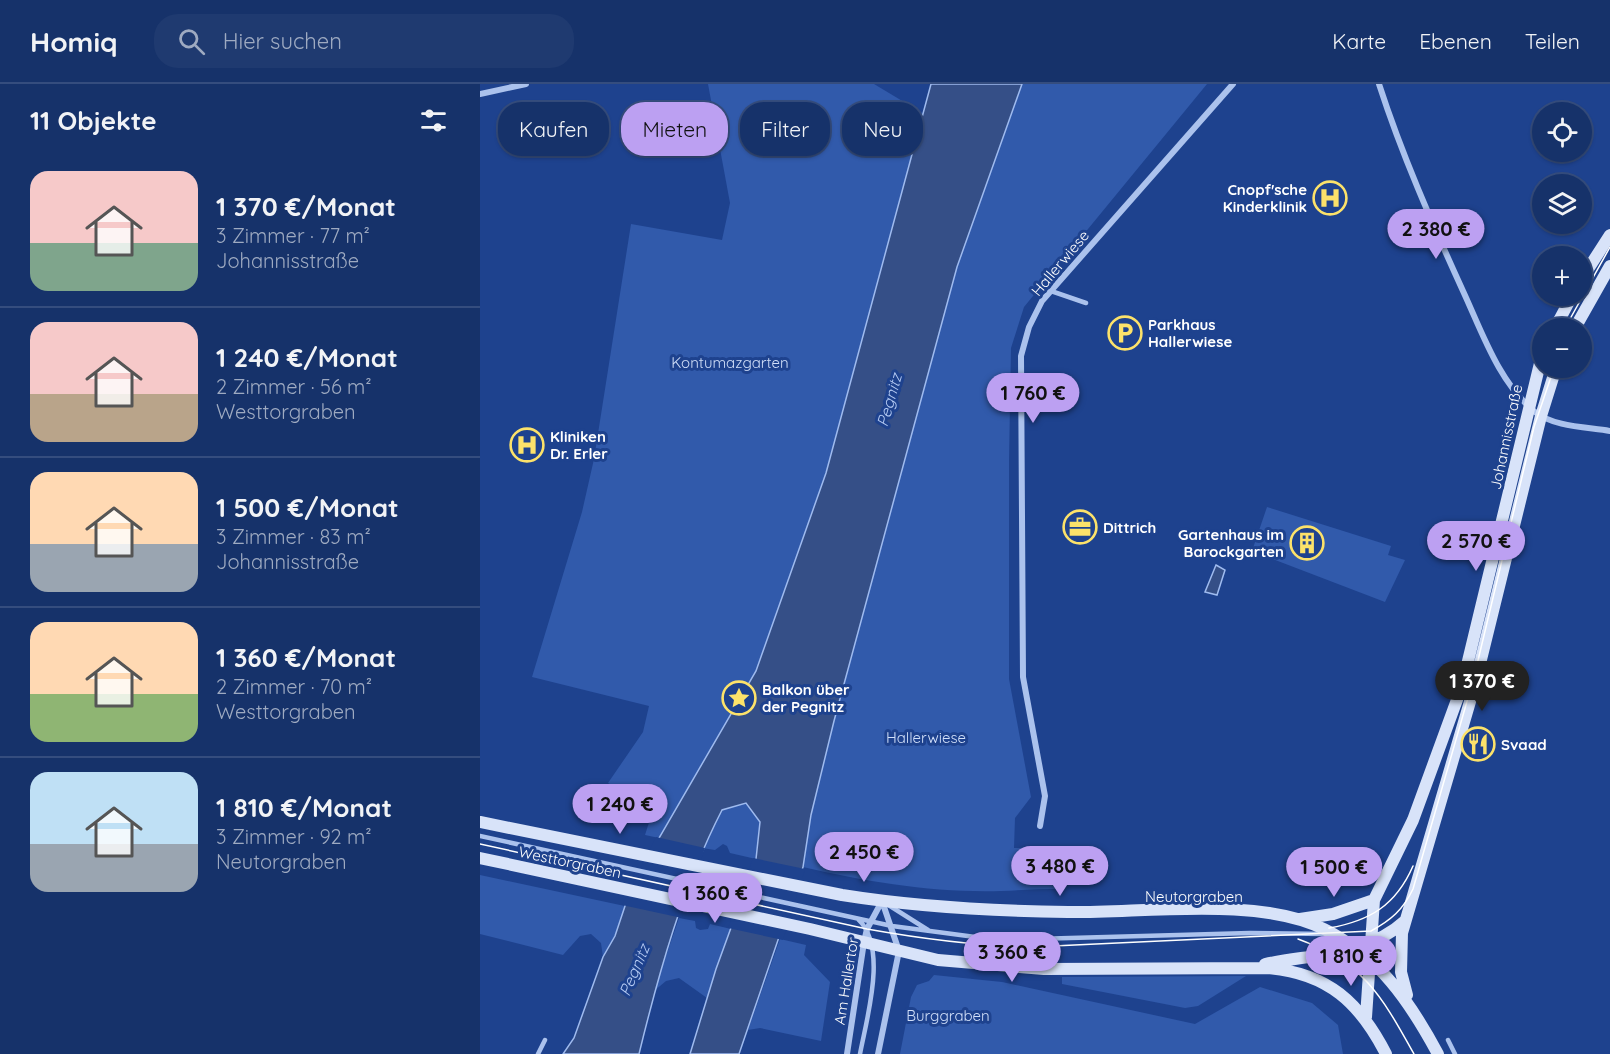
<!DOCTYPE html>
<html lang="de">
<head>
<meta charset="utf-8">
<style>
	:root { --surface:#16326a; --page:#1f3a70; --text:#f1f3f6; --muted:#9eaac1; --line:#354d7e; --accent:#bca0f2 }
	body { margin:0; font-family:Quicksand,sans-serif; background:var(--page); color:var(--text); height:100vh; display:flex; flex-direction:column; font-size:22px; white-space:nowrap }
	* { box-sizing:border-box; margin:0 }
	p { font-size:20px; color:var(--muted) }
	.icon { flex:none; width:33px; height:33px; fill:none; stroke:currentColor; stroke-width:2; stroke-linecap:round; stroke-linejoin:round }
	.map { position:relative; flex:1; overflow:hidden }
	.sheet { display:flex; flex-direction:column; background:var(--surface); width:480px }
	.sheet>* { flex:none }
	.hud { position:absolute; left:18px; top:18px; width:570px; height:54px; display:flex; gap:12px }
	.buttons { position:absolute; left:1052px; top:18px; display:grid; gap:12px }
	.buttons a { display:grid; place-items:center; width:60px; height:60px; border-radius:50%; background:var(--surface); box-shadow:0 2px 4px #0004,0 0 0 2px var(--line); font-size:30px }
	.price { position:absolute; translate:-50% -51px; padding:0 14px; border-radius:21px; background:var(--accent); color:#111; font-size:20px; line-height:39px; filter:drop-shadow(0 2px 3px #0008) }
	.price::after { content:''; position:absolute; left:50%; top:36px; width:18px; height:14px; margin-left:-9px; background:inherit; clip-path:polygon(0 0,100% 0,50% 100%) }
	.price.selected { background:#222; color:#fff }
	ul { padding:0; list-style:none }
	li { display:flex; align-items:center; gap:18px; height:150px; padding:0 30px }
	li+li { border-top:2px solid var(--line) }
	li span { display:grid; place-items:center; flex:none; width:168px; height:120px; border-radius:18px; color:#555 }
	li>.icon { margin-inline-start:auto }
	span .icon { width:72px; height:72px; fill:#fffc; stroke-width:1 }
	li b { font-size:26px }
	h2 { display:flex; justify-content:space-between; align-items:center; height:72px; padding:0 30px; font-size:26px }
	.tag { padding:0 21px; border-radius:24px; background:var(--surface); box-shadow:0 2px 4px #0004,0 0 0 2px var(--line); font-size:21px; line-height:54px }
	.tag.selected { background:var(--accent); color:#111 }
	header { display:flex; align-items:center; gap:36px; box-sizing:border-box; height:84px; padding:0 30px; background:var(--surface); border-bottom:2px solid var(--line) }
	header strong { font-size:28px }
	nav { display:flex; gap:33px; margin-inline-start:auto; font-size:21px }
	.search { width:420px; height:54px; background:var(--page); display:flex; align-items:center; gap:15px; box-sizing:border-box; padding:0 21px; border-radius:24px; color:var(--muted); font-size:22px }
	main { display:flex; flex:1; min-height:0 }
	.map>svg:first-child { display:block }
	.green { fill:#315aab }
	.water { fill:#354f87; stroke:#9fbbef; stroke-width:1.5 }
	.pier { fill:#1e428e }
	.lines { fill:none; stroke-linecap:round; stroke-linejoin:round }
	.lane { stroke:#abc2ed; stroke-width:4.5 }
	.street { stroke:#abc2ed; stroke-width:6 }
	.secondary { stroke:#d8e3f9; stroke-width:12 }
	.tram { stroke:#fff; stroke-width:1.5 }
	.labels { text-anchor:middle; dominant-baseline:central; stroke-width:6; stroke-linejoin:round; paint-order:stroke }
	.poi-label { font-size:15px; font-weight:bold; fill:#fff; stroke:#1e428e; text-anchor:start }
	.street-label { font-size:15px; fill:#fff; stroke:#1e428e }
	.park-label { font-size:15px; fill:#d1dff9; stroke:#1e428e }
	.water-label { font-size:16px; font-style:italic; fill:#b7ccf4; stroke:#1e428e }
</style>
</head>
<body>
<header>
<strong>Homiq</strong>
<div class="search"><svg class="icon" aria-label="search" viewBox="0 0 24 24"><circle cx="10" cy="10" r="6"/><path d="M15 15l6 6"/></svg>Hier suchen</div>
<nav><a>Karte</a><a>Ebenen</a><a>Teilen</a></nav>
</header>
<main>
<section class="sheet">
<h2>11 Objekte<svg class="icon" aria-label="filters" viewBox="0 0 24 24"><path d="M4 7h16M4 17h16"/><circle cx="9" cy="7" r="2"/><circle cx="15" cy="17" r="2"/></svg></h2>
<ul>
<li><span style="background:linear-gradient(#f6c9c9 60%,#7fa58c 0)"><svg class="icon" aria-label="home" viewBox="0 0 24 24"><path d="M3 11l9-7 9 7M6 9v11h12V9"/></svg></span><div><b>1 370 €/Monat</b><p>3 Zimmer · 77 m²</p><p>Johannisstraße</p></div></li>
<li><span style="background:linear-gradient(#f6c9c9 60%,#b9a48a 0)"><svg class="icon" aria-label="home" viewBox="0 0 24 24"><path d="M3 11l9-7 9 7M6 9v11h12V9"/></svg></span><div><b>1 240 €/Monat</b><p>2 Zimmer · 56 m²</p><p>Westtorgraben</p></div></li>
<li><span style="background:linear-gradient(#ffd9b3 60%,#9aa5b1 0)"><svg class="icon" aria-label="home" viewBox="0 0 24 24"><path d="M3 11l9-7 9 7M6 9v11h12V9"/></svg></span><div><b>1 500 €/Monat</b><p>3 Zimmer · 83 m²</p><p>Johannisstraße</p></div></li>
<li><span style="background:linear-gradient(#ffd9b3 60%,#8fb573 0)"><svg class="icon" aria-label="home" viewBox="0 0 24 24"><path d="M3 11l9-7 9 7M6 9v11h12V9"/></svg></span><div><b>1 360 €/Monat</b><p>2 Zimmer · 70 m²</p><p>Westtorgraben</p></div></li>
<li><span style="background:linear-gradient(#bfe0f5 60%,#9aa5b1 0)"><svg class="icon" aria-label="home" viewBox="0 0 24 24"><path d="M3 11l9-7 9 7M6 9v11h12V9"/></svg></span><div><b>1 810 €/Monat</b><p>3 Zimmer · 92 m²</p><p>Neutorgraben</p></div></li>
</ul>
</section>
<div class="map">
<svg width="1130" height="970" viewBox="0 0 1130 970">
	<rect width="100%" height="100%" fill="#1e428e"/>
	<!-- green -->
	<path class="green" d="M228,0H394L444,30L346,389L276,587L179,754L165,751L171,732L153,713L128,699L163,648L169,622L52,593L102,428L114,375L151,140L242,156L250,119Z
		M542,0H727L544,223L531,264L529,377V595L551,713L535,734L534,764L580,763L582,805C561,805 541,806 521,807C456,809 386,798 323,783L331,731L354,637L477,183Z
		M787,423L911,462L908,471L925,476L905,518L772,467Z
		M266,719L280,738L276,775L250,769L247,762L243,760L235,766L222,764L242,726Z
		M0,791L140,821L145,822L135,852L123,873L121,859L111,850L100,852L83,871L0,850Z
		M199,834L215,837L216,844L220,846L228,845L230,840L251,845L227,914L199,894L186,897L174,907Z
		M300,855L326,861L324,871L350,898L341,957L280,944L268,946Z
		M454,891L522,898L715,940L780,903L832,919L858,941L863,970H420L431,913L437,901L449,897Z
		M766,892L718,922L705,924L582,900V893Z"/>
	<!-- water -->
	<path class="water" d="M451,0H542L477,183L354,637L331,731L323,783L259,970H210L236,885L276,775L280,738L266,719L242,726C203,802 179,888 159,970H83L94,954L123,873L135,852L145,822L179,754L276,587L346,389Z
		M736,481L745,486L737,511L725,508Z"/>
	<!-- pier -->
	<path class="pier" d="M176,753L225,764L202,834L142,821Z
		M273,774L325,785L326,782L303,856L248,844Z"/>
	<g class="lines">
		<!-- lane -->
		<path class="lane" d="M571,207L606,219
			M0,752L412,842L518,856L770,849L846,850
			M410,822L448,846
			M378,835C408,863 387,933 380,970
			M968,956L975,970
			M58,970L65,956"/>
		<!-- street -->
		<path class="street" d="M899,0C922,71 952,139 983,207C1002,248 1019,299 1055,328C1074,343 1107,343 1130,347
			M0,10L46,0
			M560,742L565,712L543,593L541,272L549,243L562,217L753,0
			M367,970L384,858L387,845L402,817
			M398,970L419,867L402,817"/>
		<!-- secondary -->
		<path class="secondary" d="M1101,196L1130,151
			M1075,244L1092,212
			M1095,244L1130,182
			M0,738L362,811C437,823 513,827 588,828C663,829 778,812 844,845C899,872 930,918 958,970
			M0,774L330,845L458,876L564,885L788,884C848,889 880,919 906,970
			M820,835L853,830L894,816
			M785,880C833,870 887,872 925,837
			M927,911L921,888L922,849L994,604L1061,332L1076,284
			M886,933L894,816L933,736L982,602L1062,271"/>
		<!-- tram -->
		<path class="tram" d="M1085,244L1130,163
			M0,760L387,845C443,855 496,862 552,863L891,847C911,836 923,826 933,805L994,593L1054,343L1074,284
			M849,844C890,837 916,821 933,782
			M818,855C884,879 901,911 934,970"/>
	</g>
	<!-- icons -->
	<defs>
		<symbol id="hospital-ring" viewBox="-11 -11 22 22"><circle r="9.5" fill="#1e428e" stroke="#fce26a" stroke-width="1.5"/><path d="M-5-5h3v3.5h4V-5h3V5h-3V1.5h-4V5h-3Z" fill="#fce26a"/></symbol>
		<symbol id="parking-ring" viewBox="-11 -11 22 22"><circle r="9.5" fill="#1e428e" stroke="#fce26a" stroke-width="1.5"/><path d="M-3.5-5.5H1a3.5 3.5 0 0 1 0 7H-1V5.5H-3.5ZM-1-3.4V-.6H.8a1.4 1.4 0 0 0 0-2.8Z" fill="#fce26a"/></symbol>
		<symbol id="office-ring" viewBox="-11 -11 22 22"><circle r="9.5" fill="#1e428e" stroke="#fce26a" stroke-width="1.5"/><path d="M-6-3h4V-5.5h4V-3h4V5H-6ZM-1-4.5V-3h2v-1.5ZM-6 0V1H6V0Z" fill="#fce26a"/></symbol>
		<symbol id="building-ring" viewBox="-11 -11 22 22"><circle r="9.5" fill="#1e428e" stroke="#fce26a" stroke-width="1.5"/><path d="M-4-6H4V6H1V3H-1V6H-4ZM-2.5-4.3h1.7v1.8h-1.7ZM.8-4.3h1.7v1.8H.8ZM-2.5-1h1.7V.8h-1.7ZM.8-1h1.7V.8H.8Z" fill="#fce26a"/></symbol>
		<symbol id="sight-ring" viewBox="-11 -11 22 22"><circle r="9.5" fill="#1e428e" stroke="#fce26a" stroke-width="1.5"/><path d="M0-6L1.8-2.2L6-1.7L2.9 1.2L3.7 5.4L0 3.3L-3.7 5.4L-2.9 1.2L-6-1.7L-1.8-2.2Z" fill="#fce26a"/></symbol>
		<symbol id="restaurant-ring" viewBox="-11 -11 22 22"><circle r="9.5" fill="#1e428e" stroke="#fce26a" stroke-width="1.5"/><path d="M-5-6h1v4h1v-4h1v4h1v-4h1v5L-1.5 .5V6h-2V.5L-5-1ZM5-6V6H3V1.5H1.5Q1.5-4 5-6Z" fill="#fce26a"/></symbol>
	</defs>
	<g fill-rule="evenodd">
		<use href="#hospital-ring" x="831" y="95" width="38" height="38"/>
		<use href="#parking-ring" x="626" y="230" width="38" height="38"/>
		<use href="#hospital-ring" x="28" y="342" width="38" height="38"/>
		<use href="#office-ring" x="581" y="424" width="38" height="38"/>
		<use href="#building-ring" x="808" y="440" width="38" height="38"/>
		<use href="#sight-ring" x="240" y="595" width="38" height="38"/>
		<use href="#restaurant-ring" x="979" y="641" width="38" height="38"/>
	</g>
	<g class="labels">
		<!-- poi labels -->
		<g class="poi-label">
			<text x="827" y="105" text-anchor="end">Cnopf'sche<tspan x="827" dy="17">Kinderklinik</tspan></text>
			<text x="668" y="240">Parkhaus<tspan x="668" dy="17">Hallerwiese</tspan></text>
			<text x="70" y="352">Kliniken<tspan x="70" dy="17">Dr. Erler</tspan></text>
			<text x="623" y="443">Dittrich</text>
			<text x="804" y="450" text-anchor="end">Gartenhaus im<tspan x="804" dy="17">Barockgarten</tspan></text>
			<text x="282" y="605">Balkon über<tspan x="282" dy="17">der Pegnitz</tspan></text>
			<text x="1021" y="660">Svaad</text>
		</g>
		<!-- street labels -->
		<g class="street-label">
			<text transform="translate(580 179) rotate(-50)">Hallerwiese</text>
			<text transform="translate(1026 353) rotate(-78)">Johannisstraße</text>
			<text transform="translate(90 778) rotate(12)">Westtorgraben</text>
			<text x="714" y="812">Neutorgraben</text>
			<text transform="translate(366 897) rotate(-81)">Am Hallertor</text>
		</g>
		<!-- park labels -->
		<g class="park-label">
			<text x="250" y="278">Kontumazgarten</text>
			<text x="446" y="653">Hallerwiese</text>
			<text x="468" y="931">Burggraben</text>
		</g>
		<!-- water labels -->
		<g class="water-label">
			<text transform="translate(409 316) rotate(-74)">Pegnitz</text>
			<text transform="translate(154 886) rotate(-67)">Pegnitz</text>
		</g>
	</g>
</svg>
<div class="buttons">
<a><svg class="icon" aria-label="locate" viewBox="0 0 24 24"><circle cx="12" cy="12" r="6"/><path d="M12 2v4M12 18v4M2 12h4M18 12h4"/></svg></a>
<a><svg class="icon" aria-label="layers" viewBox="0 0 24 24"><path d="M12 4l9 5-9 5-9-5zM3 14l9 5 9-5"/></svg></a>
<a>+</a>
<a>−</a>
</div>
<b class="price" style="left:956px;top:176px">2 380 €</b>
<b class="price" style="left:553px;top:340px">1 760 €</b>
<b class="price" style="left:996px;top:488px">2 570 €</b>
<b class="price selected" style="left:1002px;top:628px">1 370 €</b>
<b class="price" style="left:140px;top:751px">1 240 €</b>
<b class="price" style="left:384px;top:799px">2 450 €</b>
<b class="price" style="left:580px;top:813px">3 480 €</b>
<b class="price" style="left:854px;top:814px">1 500 €</b>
<b class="price" style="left:235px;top:840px">1 360 €</b>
<b class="price" style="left:532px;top:899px">3 360 €</b>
<b class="price" style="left:871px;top:903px">1 810 €</b>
<div class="hud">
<a class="tag">Kaufen</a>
<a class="tag selected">Mieten</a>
<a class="tag">Filter</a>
<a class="tag">Neu</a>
</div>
</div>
</main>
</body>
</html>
